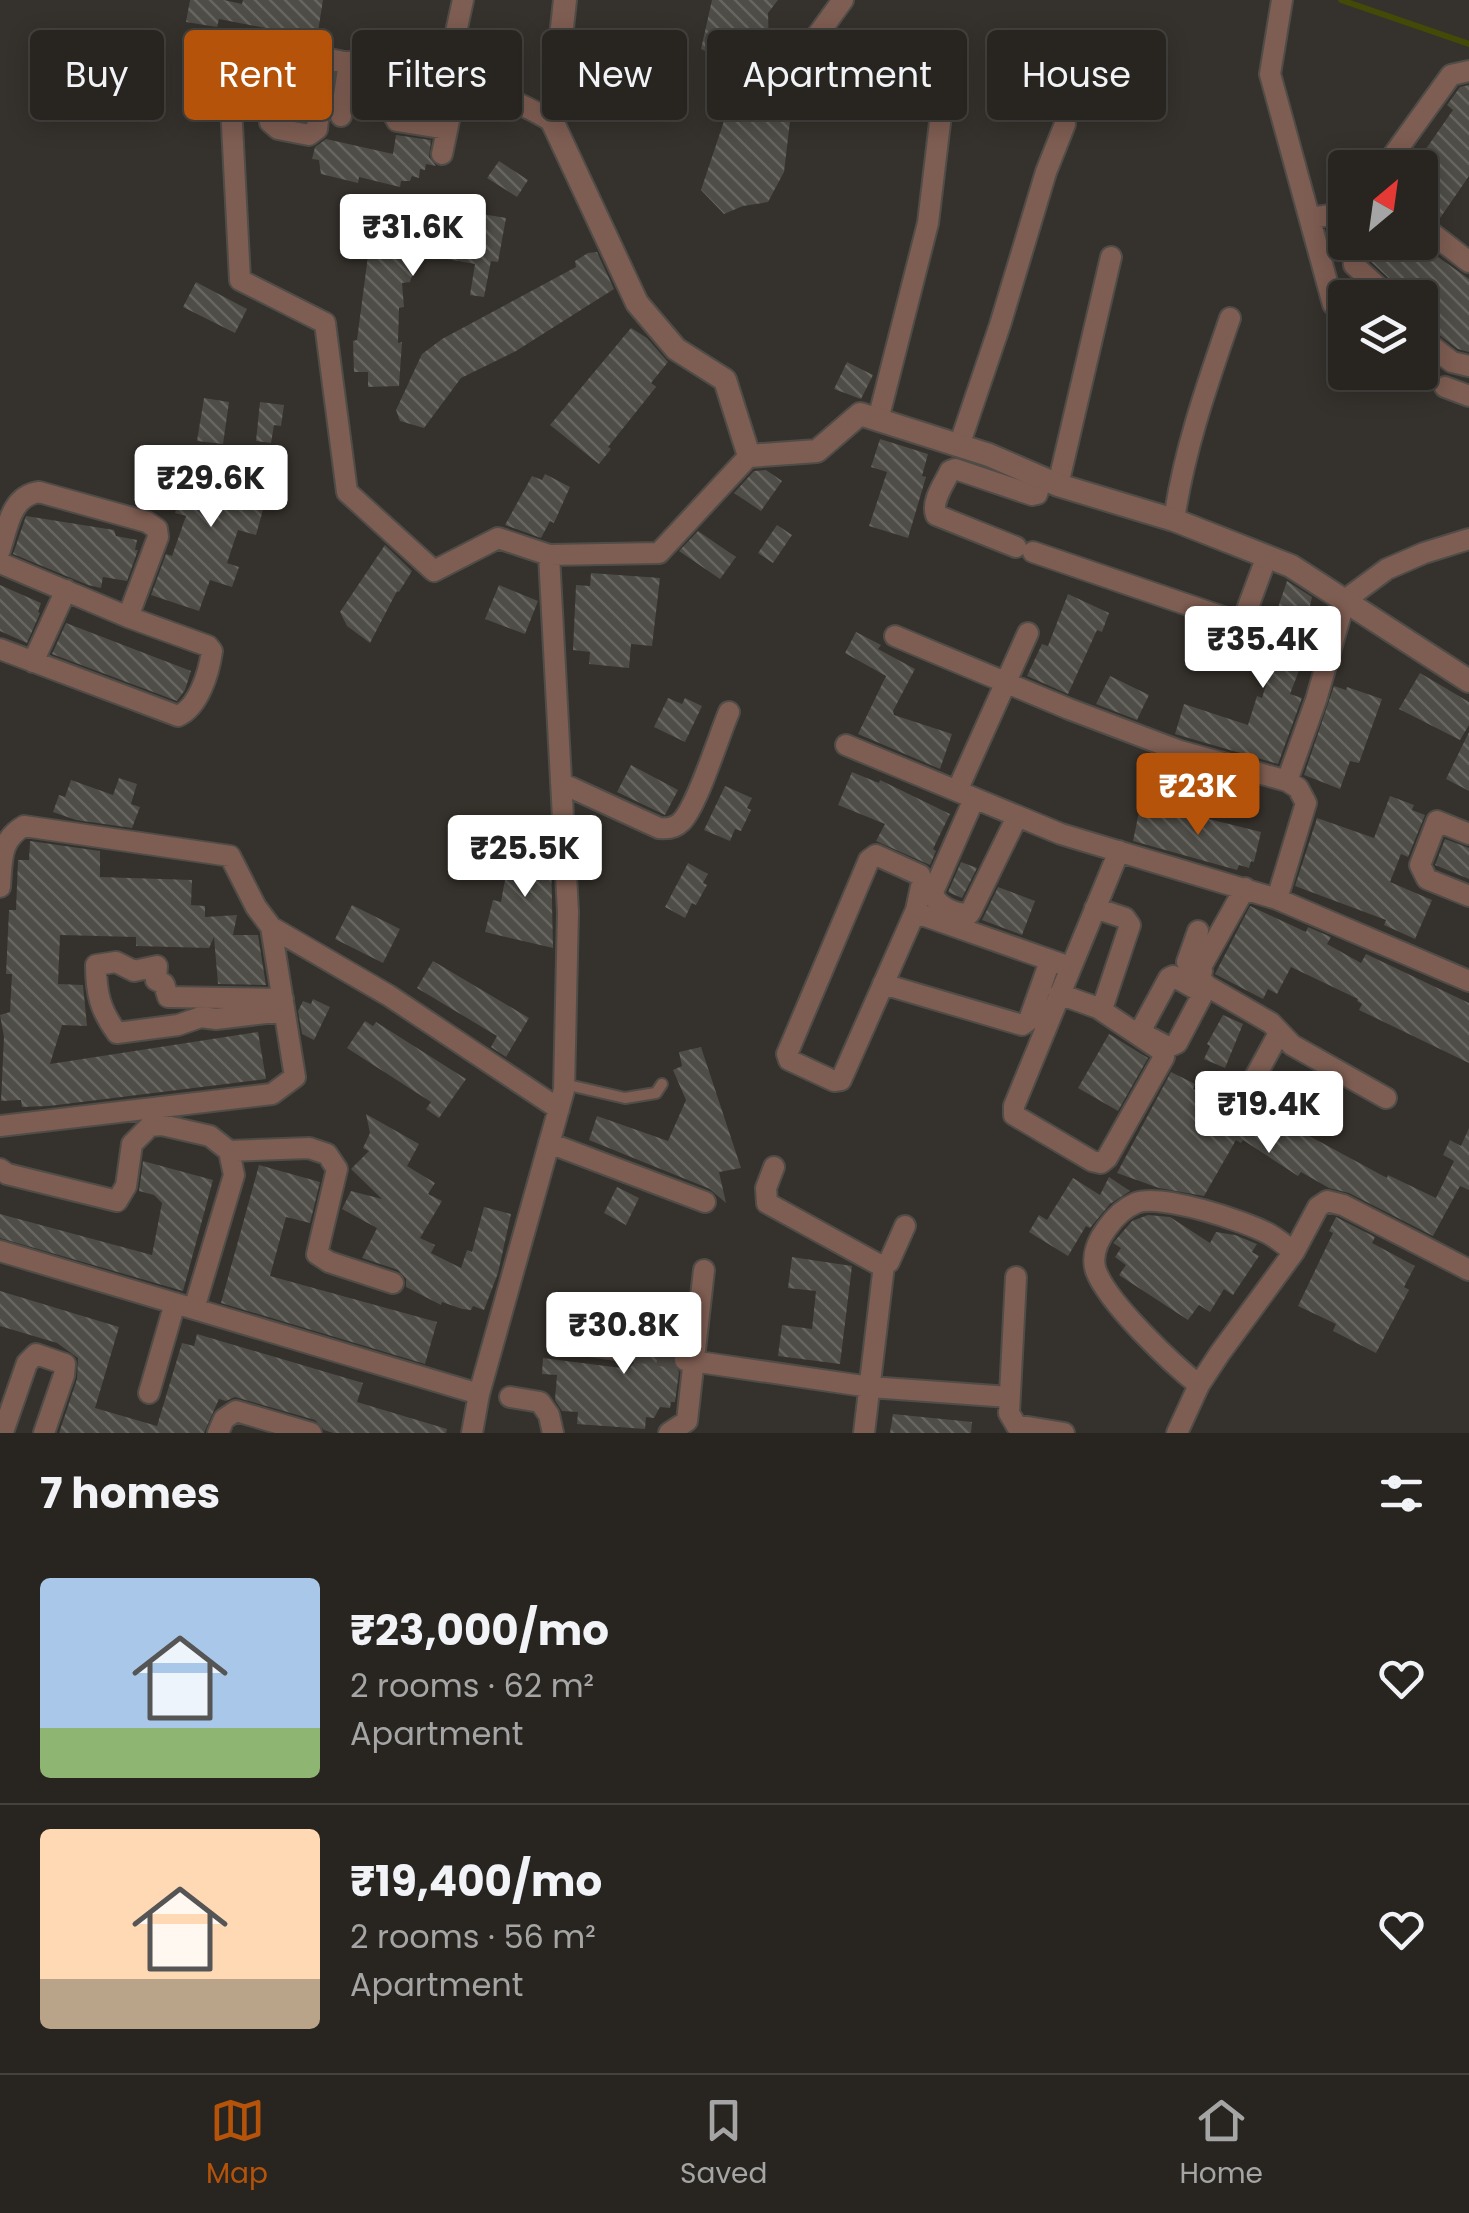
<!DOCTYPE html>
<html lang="en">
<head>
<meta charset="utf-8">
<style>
	:root { --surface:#282521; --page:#34312e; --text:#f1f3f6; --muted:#a5a5a5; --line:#44423f; --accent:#b45309 }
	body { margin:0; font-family:Poppins,sans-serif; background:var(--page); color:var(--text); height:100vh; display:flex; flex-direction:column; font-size:38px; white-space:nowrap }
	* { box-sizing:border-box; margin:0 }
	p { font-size:32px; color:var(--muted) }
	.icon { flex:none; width:55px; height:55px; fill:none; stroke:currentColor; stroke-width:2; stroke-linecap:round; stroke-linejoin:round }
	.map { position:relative; height:1433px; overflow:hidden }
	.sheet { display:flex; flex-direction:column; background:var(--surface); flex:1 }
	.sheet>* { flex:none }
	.hud { position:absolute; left:30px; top:30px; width:1410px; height:90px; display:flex; gap:20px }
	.needle { width:65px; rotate:29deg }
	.tools { position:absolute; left:1328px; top:150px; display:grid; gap:20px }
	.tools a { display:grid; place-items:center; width:110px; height:110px; border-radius:10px; background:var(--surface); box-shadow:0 5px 25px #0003,0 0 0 2px var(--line); font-size:50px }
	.price { position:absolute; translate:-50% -85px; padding:0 22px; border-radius:10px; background:#fff; color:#222; font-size:32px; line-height:65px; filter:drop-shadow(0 2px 5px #0008) }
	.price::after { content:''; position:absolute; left:50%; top:60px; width:30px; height:22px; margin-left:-15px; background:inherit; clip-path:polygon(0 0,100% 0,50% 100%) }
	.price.active { background:var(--accent); color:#fff }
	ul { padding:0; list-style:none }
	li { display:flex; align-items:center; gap:30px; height:250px; padding:0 40px }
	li+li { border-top:2px solid var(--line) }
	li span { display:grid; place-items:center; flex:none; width:280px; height:200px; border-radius:10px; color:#555 }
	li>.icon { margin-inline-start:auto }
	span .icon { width:120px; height:120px; fill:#fffc; stroke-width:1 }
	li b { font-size:42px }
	h2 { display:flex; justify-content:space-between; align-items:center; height:120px; padding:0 40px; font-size:42px }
	.chip { padding:0 35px; border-radius:10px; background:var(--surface); box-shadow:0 5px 25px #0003,0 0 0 2px var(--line); font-size:35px; line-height:90px }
	.chip.active { background:var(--accent); color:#fff }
	.dock { display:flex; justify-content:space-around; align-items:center; height:140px; border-top:2px solid var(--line); background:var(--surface); font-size:28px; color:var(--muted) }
	.dock a { display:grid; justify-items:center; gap:5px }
	.dock .active { color:var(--accent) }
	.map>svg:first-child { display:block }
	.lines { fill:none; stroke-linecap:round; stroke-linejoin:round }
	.stream { stroke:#434a07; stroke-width:6 }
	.building { fill:url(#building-back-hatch) }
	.minor-tunnel { stroke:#4e4a46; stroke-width:20; stroke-dasharray:20 10; stroke-linecap:butt }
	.service-casing { stroke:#504c48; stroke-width:14 }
	.minor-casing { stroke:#504c48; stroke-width:24 }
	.tertiary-casing { stroke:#504c48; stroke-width:26 }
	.service { stroke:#7e5d52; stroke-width:10 }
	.minor { stroke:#7e5d52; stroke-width:20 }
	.tertiary { stroke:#7e5d52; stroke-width:22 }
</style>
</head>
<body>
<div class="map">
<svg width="1469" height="1433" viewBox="0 0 1469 1433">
	<defs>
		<pattern id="building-back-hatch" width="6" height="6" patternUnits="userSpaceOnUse" patternTransform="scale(2.5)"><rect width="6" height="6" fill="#4f4d47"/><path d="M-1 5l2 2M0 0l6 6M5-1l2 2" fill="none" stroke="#686661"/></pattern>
	</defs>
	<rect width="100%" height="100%" fill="#35312c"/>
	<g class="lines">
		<!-- stream -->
		<path class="stream" d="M1341,0L1469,44"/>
	</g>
	<!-- building -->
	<path class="building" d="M190,0H224L242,4L243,0H323L317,38L219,19L217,27L186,22Z
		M712,0H778L768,13L769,47L764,68L767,88L793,96L784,172L768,202L743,206L724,214L701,190L725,118L717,96L743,68L701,49Z
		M289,76L309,79L305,115L285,114Z
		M1469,85V176L1438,221L1430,217L1420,221V168L1414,166L1453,110L1447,105L1460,87Z
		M359,86L370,87V93L381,94L378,111L381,121L354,119Z
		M411,86L441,91L436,113L407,109Z
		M396,135L431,140L429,157L436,166L426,164L425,170L420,169L419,178L412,176L410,181H401L400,187L359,177L358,183L321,174L319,160L312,159L315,147L326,139L393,154Z
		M499,161L528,180L517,197L487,178Z
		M393,207L425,216L481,223L482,214L506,218L498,262L491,261L484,297L470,295L475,264L419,254L410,282L402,283L404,307L399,308L398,343L402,342L399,386L368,387V372H354L353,341L357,340L372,225L389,222Z
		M1420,241L1421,245L1469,279V352L1458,349L1426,325L1430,318L1420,311V298H1403L1399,288L1368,259L1367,242L1420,245Z
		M597,252L614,289L516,351L461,378L424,428L400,421L396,410L422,354L442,339L576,267L575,261L588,253Z
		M196,282L247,309L235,333L183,307Z
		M631,328L647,338L668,362L651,383L656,387L608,447L611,449L599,464L550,425Z
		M847,362L873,375L861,399L834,389Z
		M204,398L229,402L223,444L197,441Z
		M260,402L284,405L281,426L274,425L271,443L256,441Z
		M880,439L928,454L922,476L926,477L908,538L869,526L887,472L871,467Z
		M222,448L220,462L273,474L256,535L238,530L227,563L239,567L232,587L210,580L199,611L151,595L166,554L172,556L186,516L175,513L180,494L185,495L193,473Z
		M766,470L782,481L761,511L734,493L754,471Z
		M545,474L570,487L554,523L550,521L541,538L505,525L532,476L542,480Z
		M26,516L114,530L116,536L137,540L135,550H138L127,581L103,577L101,588L88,585L13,554Z
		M777,525L792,535L773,563L758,553Z
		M698,531L736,557L720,579L679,551Z
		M385,545L412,571L399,592L397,591L370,643L347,626L340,612Z
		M591,573L660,578L652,646L631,644L629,668L589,664L590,652L573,650L576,585L590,586Z
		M1287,581L1312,597L1305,629L1308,630L1302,645L1308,647L1290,694L1302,698L1278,764L1175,734L1184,704L1248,725L1257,696L1262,698L1274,660L1262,655Z
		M0,585L41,603L38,612L40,613L27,643L0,631Z
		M499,585L538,601L525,634L485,619Z
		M1068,594L1109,613L1102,632L1097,630L1068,694L1027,676L1042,644L1048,646Z
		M66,623L191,671L185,690L177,701L52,654Z
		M856,632L881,645L878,649L915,669L893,711L894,715L952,734L940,769L858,734L886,676L845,653Z
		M1420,673L1469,702V725L1460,740L1399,709Z
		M1110,676L1149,695L1137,720L1096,704Z
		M1334,686L1346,690L1347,687L1382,699L1359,763L1350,761L1340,789L1304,775Z
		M668,698L682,704L685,698L702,706L685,742L654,727Z
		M1469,732V791L1446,779Z
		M631,765L678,790L665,815L617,792Z
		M852,772L879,783L880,780L950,814L933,849L936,851L930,865L876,841L885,824L838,805Z
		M119,778L137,784L131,804L140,807L132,828L76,820L53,812L59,795L65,797L71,780L113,795Z
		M725,786L752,798L747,808L751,810L741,831L735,829L730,841L704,830Z
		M1390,796L1414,805L1412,810L1425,815L1408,857L1401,854L1390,882L1432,900L1415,939L1384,925L1386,920L1295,886L1317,818L1374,838Z
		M1146,805L1200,822L1201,817L1261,832L1254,862L1251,861L1249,868L1239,865L1237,870L1133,841L1139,812L1144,813Z
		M1445,839L1469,848V879L1435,865Z
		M30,841L100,851V877L192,880L191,905L205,906V917L237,915L233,935H258L266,985L218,984L214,937L209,948L136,946V937L60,935L58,984L83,985L87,1026L62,1025L50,1064L258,1032L266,1079L49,1106L22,1107L21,1100L1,1101L4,1037L0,1015L10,1012L12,974H6L9,910H16L18,860H29Z
		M511,846L551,855L553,948L485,932L493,900L501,902Z
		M961,862L977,868L962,898L948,892Z
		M688,863L708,874L703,883L707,885L696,905L692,903L685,918L665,907Z
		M998,887L1035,901L1022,935L982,920Z
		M352,905L400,929L383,963L335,939Z
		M1250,906L1306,932L1308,927L1331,937L1327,944L1361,963L1366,954L1469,1003V1063L1359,1010L1362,1004L1357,1001L1358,999L1291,967L1277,994L1268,989L1263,999L1215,974Z
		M433,961L529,1018L506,1057L491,1047L497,1036L417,988Z
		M313,999L330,1007L314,1040L302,1034L298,1011L303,1001L311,1004Z
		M1223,1015L1243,1024L1225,1068L1204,1059L1210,1046L1207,1044Z
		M365,1021L373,1026L376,1022L466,1079L439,1118L426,1109L431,1102L347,1048Z
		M1109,1034L1148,1058L1118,1111L1078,1088Z
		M701,1047L741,1168L719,1172L726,1203L710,1189L589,1140L597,1116L668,1141L686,1100L673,1070L682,1066L679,1052Z
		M1171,1072L1195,1084L1193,1089L1245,1119L1252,1105L1387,1178L1388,1175L1436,1198L1454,1161L1443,1155L1450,1140L1461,1146L1469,1128V1190L1460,1186L1433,1236L1349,1193L1329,1188L1301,1172L1298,1176L1243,1140L1241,1143L1236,1140L1204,1196L1159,1188L1117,1173Z
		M366,1114L419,1144L407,1166L435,1183L428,1194L442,1201L420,1238L435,1245L431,1253L461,1268L467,1250L472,1252L484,1207L511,1214L498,1273L484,1310L473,1306L471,1310L462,1309L442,1302L441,1305L406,1287V1279L398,1270L362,1258L377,1228L342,1209L351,1191L382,1199L351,1169L369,1151L363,1148L370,1133Z
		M143,1161L213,1180L183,1291L0,1238V1214L152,1255L162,1203L154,1195L139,1191Z
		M259,1165L320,1182L310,1223L286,1217L270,1276L437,1322L425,1364L221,1303Z
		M1109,1177L1130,1191L1110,1204L1090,1228L1086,1226L1068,1256L1029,1232L1039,1215L1047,1220L1073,1178L1100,1195Z
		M617,1187L639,1198L626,1225L604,1213Z
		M1148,1215L1170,1217L1210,1243L1216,1232L1235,1235L1257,1244L1252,1252L1259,1256L1233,1295L1224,1289L1210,1312L1199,1305L1188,1320L1119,1275L1126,1265L1115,1257L1121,1248L1113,1243L1132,1221Z
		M1336,1217L1375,1237L1372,1243L1415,1266L1404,1287L1409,1290L1376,1353L1333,1331L1336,1324L1298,1306L1333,1233L1329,1231Z
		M792,1257L852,1266L840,1364L778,1356L782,1325L812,1329L816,1291L788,1288Z
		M0,1291L119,1327L95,1408L157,1426L182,1343L194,1346L197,1334L363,1383L357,1402L447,1429L446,1433H333L324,1430L315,1420L235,1397L226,1401L219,1399L204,1433H59L77,1379L78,1358L57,1343L0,1326Z
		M660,1307L683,1309L680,1347L671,1359L679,1372L675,1402H671L670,1408L660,1407L654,1418L646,1417L645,1429L577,1424L578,1412L562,1411L555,1400L557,1375L542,1374L543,1358L629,1369L642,1352L637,1341L631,1338L632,1315L652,1316V1312L660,1313Z
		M893,1414L972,1422L971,1433H890Z"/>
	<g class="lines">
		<!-- minor-tunnel -->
		<path class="minor-tunnel" d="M628,1351L685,1360"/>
		<defs>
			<path id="service" d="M564,1084L625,1098L656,1093L662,1084"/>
			<path id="minor" d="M1282,0L1270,74L1333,304
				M811,44L843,0
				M276,69L270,122L278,129L309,135L317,129L325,58
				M400,70L392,112L397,121L447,129
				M446,78L463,0
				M341,116L349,62
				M442,154L457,82
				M1384,168L1451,75L1469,71
				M1310,218L1345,213
				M1429,231L1469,262
				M1353,242L1354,265L1390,298
				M1420,337L1452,362L1469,366
				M1445,387L1469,396
				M878,420L928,223L944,89L956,53
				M959,446L1000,325L1046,172L1065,124
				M1058,485L1111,257
				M1174,520C1184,450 1207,385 1230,318
				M1016,547L936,515C931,501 944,484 950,471L955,469L1032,495L1037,494L1042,478
				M0,550C8,526 11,496 39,492L147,522L157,529L158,537L128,617
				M1033,552L1235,621L1245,615L1267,556
				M549,555L498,538L434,571L347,492L325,323L240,280L228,47C257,31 293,51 324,58C364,67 405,69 445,78C483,87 519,102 552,121
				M0,563L128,617L208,646L212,651C209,672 199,707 178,716L0,649
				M1028,633L957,791L1061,834L1277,899L1469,981
				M895,636L1069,709L1180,751L1287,781
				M33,662L66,590
				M846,745L957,791
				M561,783L659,828C667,829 675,828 681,822C697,807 719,735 729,712
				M974,799L933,892C935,906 955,914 969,914L971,911L1017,817
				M1469,834L1437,821L1420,865L1427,879L1469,896
				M0,887C2,859 0,840 24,826L230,856L256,907L271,927L388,995L559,1109
				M1245,888L1202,965L1201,979L1207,986L1271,1023L1292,1045L1386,1098
				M1277,899L1306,803L1298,788L1287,781L1316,700L1345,600L1387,569L1424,553L1469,539
				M916,910L841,1080L834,1081L789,1060L787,1054L869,860L876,855L920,875L922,882L916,910L922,915L1070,967
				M1198,931L1187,962L1202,971
				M883,984L1022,1025L1029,1020L1050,961
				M1203,993L1173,976L1169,978L1142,1028L1147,1036L1168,1047L1177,1043L1207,986
				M1059,994L1098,1008L1104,1003L1130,925L1125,918L1095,908
				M283,999L168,997L164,984L156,980L157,966L134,971L116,962L96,965C96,993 100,1010 117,1033L178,1025L201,1017L216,1019L284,1011
				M1098,1008L1162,1051L1164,1057L1107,1158L1101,1163L1092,1161L1014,1115V1106L1119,851
				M1247,1092L1279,1033
				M0,1126L272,1094L295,1077L271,927
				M549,1143L705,1202
				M229,1151L309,1148L327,1154L337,1169L317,1254L329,1262L393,1283
				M774,1167L766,1188L767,1203L876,1263L884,1265L889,1262L905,1226
				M0,1169L7,1174L117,1201L126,1186L132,1144L150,1126L162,1125L210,1136L229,1151L234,1175L194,1309
				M0,1251L479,1394
				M1016,1277L1009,1413L1016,1425L1064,1433
				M576,1343L628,1351
				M685,1360L870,1387L1009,1397
				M1199,1385C1172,1364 1108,1303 1096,1271C1091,1256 1098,1240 1107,1228C1114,1218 1124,1208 1136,1203C1160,1193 1245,1221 1269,1234C1278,1239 1286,1246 1294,1252
				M149,1393L175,1303
				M510,1397L540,1402L549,1415L553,1433
				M3,1432L27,1363L36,1354L65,1364L64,1375L44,1433
				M218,1433L224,1419L236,1411L311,1433
				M472,1433L479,1394L564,1090L568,912L549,555L659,553L749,456
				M669,1433L687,1421L704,1270
				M864,1433L884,1265
				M1177,1433L1199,1385L1220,1353L1294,1252L1318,1207L1327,1201L1343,1205L1469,1270"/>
			<path id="tertiary" d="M565,0L552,121L637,303L676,349L725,380L749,456L817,451L860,414L989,455L1058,485L1174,520L1291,566L1469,681"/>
		</defs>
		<!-- service casing -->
		<use href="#service" class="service-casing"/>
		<!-- minor casing -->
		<use href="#minor" class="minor-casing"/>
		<!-- tertiary casing -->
		<use href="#tertiary" class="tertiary-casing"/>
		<!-- service -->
		<use href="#service" class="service"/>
		<!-- minor -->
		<use href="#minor" class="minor"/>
		<!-- tertiary -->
		<use href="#tertiary" class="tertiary"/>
	</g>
</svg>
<div class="tools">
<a><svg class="needle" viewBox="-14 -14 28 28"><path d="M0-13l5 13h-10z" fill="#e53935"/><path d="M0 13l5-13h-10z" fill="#a5a5a5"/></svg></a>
<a><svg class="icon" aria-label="layers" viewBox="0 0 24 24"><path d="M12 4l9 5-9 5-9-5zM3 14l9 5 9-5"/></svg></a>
</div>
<b class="price" style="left:413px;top:279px">₹31.6K</b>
<b class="price" style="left:211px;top:530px">₹29.6K</b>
<b class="price" style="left:1263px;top:691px">₹35.4K</b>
<b class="price active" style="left:1198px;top:838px">₹23K</b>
<b class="price" style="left:525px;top:900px">₹25.5K</b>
<b class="price" style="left:1269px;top:1156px">₹19.4K</b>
<b class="price" style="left:624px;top:1377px">₹30.8K</b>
<div class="hud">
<a class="chip">Buy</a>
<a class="chip active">Rent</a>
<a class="chip">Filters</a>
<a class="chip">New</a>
<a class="chip">Apartment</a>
<a class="chip">House</a>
</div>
</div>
<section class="sheet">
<h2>7 homes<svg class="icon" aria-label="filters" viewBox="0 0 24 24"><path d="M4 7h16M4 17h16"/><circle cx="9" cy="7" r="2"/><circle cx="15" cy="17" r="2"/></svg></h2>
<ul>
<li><span style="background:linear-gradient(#a9c7e8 75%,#8fb573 0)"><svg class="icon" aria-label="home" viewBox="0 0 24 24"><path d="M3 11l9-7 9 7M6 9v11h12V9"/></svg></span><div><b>₹23,000/mo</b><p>2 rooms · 62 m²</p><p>Apartment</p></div><svg class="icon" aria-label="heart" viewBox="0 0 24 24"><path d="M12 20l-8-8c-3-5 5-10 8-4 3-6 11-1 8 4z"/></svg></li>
<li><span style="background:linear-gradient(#ffd9b3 75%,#b9a48a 0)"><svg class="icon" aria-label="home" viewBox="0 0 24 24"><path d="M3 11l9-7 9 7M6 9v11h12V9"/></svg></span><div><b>₹19,400/mo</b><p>2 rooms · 56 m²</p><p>Apartment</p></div><svg class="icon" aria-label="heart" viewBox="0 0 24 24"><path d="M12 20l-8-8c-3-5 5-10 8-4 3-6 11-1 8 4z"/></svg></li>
</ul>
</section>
<nav class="dock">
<a class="active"><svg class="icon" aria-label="map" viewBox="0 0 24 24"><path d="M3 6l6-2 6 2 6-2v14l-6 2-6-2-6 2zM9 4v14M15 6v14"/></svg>Map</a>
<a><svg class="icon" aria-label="saved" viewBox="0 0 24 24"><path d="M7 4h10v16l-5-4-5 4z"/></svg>Saved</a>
<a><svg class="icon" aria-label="home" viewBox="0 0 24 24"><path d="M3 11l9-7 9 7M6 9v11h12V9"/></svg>Home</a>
</nav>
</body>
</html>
